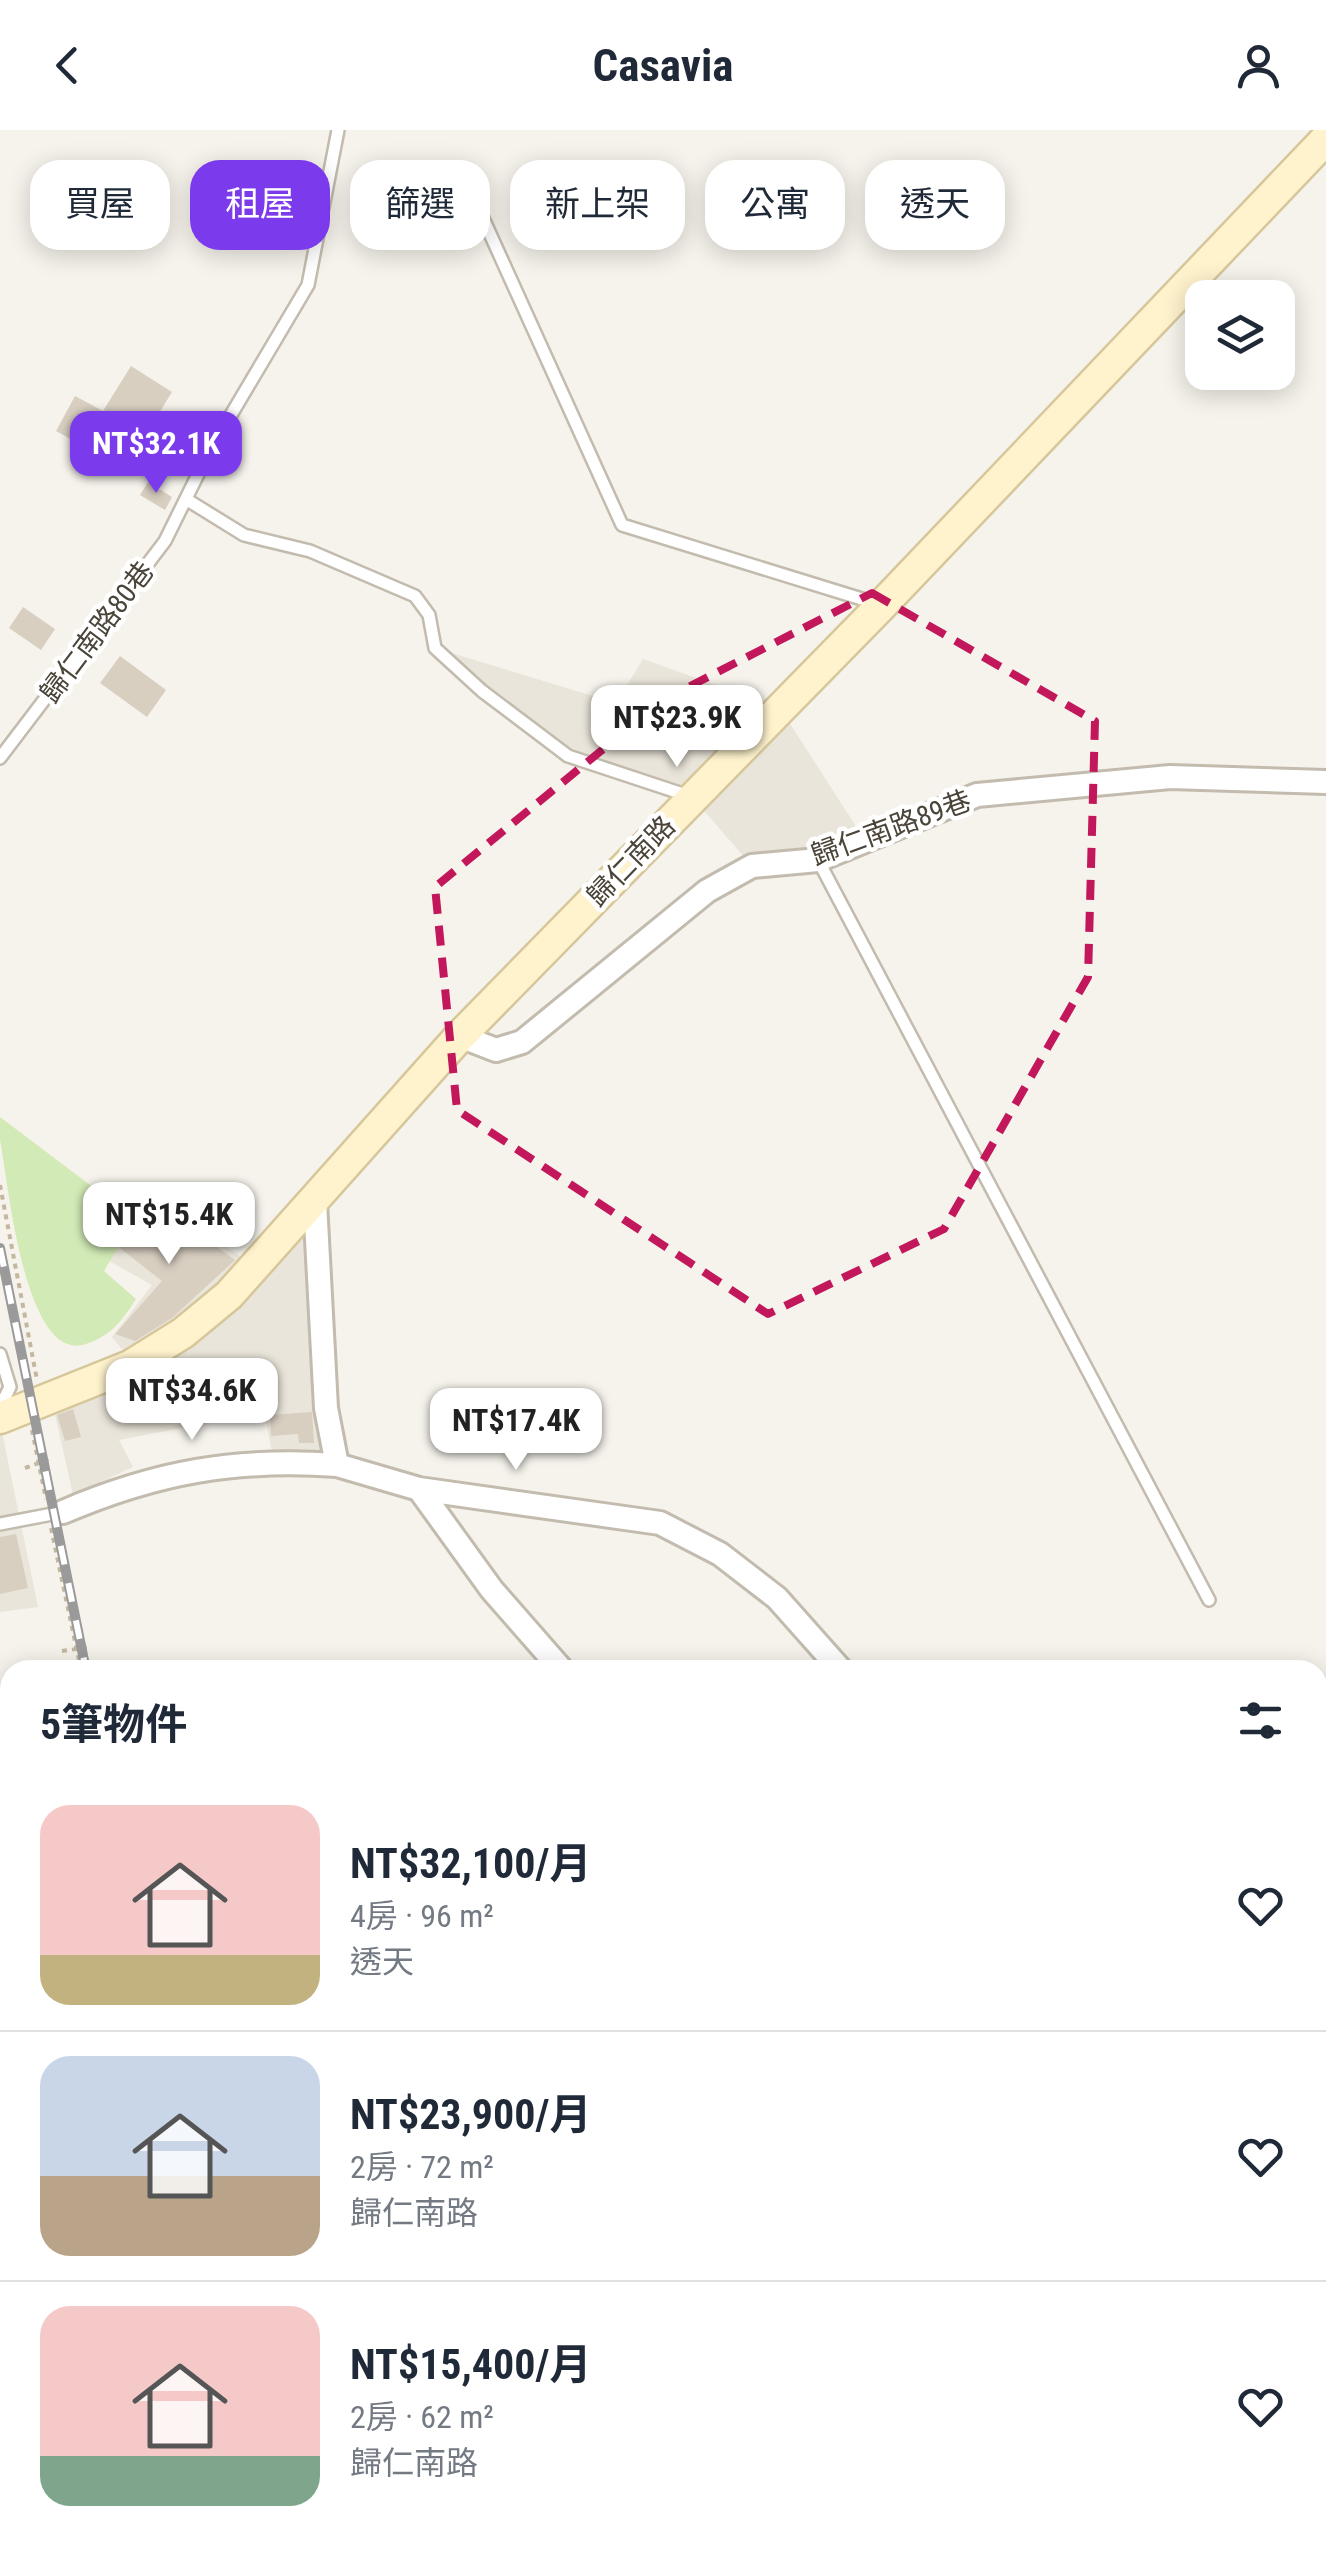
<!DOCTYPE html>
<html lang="zh-TW">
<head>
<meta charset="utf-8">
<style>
	:root { --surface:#fff; --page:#f6f6f7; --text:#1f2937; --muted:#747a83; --line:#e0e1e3; --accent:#7c3aed }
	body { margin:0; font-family:"Roboto Condensed","Noto Sans TC",sans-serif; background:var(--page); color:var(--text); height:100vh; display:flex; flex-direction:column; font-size:38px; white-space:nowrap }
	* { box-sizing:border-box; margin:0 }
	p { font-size:32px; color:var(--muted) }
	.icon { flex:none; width:55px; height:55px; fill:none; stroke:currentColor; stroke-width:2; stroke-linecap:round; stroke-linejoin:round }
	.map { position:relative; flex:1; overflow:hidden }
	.side { position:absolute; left:0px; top:1530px; width:1328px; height:892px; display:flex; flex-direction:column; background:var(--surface); border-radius:30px 30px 0 0; box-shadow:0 5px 25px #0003 }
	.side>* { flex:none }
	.hud { position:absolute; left:30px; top:30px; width:1268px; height:90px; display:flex; gap:20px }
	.buttons { position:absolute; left:1185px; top:150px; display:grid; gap:20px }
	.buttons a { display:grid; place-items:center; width:110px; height:110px; border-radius:20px; background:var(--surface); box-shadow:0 5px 25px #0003; font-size:50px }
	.price { position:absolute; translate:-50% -85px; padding:0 22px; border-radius:20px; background:#fff; color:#222; font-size:32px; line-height:65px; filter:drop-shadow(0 2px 5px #0008) }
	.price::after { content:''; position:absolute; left:50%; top:60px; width:30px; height:22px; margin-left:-15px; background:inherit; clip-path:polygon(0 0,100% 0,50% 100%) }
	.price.current { background:var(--accent); color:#fff }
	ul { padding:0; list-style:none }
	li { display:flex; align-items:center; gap:30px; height:250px; padding:0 40px }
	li+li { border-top:2px solid var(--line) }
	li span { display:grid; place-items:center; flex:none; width:280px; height:200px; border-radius:30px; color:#555 }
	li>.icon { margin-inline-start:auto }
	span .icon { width:120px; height:120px; fill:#fffc; stroke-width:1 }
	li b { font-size:42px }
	h2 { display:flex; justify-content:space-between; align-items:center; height:120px; padding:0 40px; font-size:42px }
	.tag { padding:0 35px; border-radius:30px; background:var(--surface); box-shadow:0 5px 25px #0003; font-size:35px; line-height:90px }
	.tag.current { background:var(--accent); color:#fff }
	header { display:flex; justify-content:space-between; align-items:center; height:130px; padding:0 40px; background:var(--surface); font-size:45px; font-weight:700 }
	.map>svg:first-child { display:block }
	.residential { fill:#eae5da }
	.industrial { fill:#e6e2dd }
	.education { fill:#efe8d6 }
	.green { fill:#d2eab5 }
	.building { fill:#d8cfc1 }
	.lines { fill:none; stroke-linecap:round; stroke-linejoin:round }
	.lane-casing { stroke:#c2bbae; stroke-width:16 }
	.street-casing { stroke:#c2bbae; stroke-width:28 }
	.secondary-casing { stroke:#d6c79b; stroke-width:35 }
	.path { stroke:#c4b79f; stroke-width:4; stroke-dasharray:5 5; stroke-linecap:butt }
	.lane { stroke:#fff; stroke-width:11 }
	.street { stroke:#fff; stroke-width:22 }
	.secondary { stroke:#fff3cd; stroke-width:30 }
	.rail-casing { stroke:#9a9a9a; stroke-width:10 }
	.rail { stroke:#fff; stroke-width:6; stroke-dasharray:19; stroke-linecap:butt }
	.marked { fill:none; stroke:#c2185b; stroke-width:8; stroke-dasharray:20 12; stroke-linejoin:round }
	.labels { text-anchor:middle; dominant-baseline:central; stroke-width:9; stroke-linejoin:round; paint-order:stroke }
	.street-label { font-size:28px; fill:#4b4439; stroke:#fff }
</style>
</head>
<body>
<header><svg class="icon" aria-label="back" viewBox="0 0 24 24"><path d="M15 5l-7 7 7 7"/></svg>Casavia<svg class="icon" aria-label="person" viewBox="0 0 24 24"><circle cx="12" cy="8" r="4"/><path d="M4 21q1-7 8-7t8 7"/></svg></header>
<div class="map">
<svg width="1326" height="2421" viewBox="0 0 1326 2421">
	<rect width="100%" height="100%" fill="#f6f3ec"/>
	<!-- residential -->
	<path class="residential" d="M435,518L616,573L643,529L780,578L864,709L752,736L693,668L568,626Z
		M155,1063L246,1131L307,1097L324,1324L273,1327L264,1282L119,1310L133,1337L73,1365L52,1271L140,1241L112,1207L152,1155L104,1128Z
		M2,1302L38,1477L0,1482V1303Z"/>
	<!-- industrial -->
	<path class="industrial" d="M0,2323L10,2330V2412L129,2413L142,2421H0Z"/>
	<!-- education -->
	<path class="education" d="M524,2413H626L623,2421H529Z"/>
	<!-- green -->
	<path class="green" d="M0,987L135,1089L104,1141L136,1169C122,1191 112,1205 86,1214C24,1235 8,1050 0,1010Z
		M1326,2041V2340L1318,2343V2049Z
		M914,2412H1091L1095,2416L1207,2412L1210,2421H904Z
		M626,2413V2412L854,2413L845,2421H623Z"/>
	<!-- building -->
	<path class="building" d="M131,236L172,262L150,298L129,285L105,328L56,301L75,266L103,281Z
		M148,352L172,367L165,380L140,365Z
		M23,477L55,499L41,520L9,498Z
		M120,526L166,560L147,587L100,553Z
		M152,1070L235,1130L172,1188L135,1211L115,1204L162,1151L116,1115Z
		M238,1229L241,1278L215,1280L212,1230Z
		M73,1279L81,1307L65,1311L57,1285Z
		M312,1282L314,1313H299L298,1304L271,1306L270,1285Z
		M16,1404L28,1458L0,1464V1407Z"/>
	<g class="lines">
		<defs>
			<path id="lane" d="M482,86L622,395L878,474
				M189,371L244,405L310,421L415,466L429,485L435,518L482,561L568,626L689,666
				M0,628L165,411L209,322L308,155L338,0
				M818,730L1209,1470
				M0,1224L10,1257L0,1277
				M0,1394L63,1382
				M1318,2034L1326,2026
				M562,2412L570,2421
				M875,2421L884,2412"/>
			<path id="street" d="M460,906L496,920L522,912L707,761L752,736L818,730L977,665L1170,647L1326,652
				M315,1072L326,1278L337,1335L419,1359L660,1393L720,1424L777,1468L841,1540
				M419,1359L492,1460L562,1540
				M63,1382C156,1342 236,1328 337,1335
				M1318,1729H1326"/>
			<path id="secondary" d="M0,1288L130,1236L183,1203L229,1165L460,906L882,475L1326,9"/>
		</defs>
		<!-- lane casing -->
		<use href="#lane" class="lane-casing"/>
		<!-- street casing -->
		<use href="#street" class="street-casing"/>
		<!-- secondary casing -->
		<use href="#secondary" class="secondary-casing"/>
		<!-- path -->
		<path class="path" d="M0,1055L37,1250
			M32,1300L46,1369
			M25,1338L52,1328
			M51,1398L81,1540
			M62,1521L91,1517
			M276,2412L279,2421"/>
		<!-- lane -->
		<use href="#lane" class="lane"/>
		<!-- street -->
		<use href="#street" class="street"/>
		<!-- secondary -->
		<use href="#secondary" class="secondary"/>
		<defs>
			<path id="rail" d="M0,1118L86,1540
				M255,2412L257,2421"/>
		</defs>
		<!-- rail casing -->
		<use href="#rail" class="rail-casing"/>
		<!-- rail -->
		<use href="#rail" class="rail"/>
	</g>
	<!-- marked area -->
	<path class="marked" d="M872,463L1095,591L1088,847L944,1099L768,1184L457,980L435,757L663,570Z"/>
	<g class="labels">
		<!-- street labels -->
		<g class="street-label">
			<text transform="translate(97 502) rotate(-53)">歸仁南路80巷</text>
			<text transform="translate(891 698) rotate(-20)">歸仁南路89巷</text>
			<text transform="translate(631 731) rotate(-46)">歸仁南路</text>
		</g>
	</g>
</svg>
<div class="buttons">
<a><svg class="icon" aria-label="layers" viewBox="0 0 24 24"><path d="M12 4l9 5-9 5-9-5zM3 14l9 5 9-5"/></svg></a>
</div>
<b class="price current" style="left:156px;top:366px">NT$32.1K</b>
<b class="price" style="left:677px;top:640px">NT$23.9K</b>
<b class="price" style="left:169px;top:1137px">NT$15.4K</b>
<b class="price" style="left:192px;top:1313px">NT$34.6K</b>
<b class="price" style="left:516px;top:1343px">NT$17.4K</b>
<div class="hud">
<a class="tag">買屋</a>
<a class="tag current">租屋</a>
<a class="tag">篩選</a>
<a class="tag">新上架</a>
<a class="tag">公寓</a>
<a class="tag">透天</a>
</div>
<section class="side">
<h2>5筆物件<svg class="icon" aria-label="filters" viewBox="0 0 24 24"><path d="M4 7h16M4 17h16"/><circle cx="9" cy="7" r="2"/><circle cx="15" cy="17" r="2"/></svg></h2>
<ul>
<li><span style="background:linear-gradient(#f6c9c9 75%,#c2b280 0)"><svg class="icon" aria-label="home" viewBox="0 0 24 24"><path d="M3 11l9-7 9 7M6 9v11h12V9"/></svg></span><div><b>NT$32,100/月</b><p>4房 · 96 m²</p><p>透天</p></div><svg class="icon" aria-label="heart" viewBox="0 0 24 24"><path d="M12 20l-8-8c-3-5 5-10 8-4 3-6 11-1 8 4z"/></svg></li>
<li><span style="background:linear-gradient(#c9d6e8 60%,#b9a48a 0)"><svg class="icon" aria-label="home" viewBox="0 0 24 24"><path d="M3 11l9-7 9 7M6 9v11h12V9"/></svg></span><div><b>NT$23,900/月</b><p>2房 · 72 m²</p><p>歸仁南路</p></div><svg class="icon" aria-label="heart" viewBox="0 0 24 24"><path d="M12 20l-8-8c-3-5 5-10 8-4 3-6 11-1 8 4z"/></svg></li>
<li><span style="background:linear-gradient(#f6c9c9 75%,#7fa58c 0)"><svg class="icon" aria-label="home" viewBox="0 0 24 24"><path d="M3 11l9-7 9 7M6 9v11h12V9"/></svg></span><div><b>NT$15,400/月</b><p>2房 · 62 m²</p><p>歸仁南路</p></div><svg class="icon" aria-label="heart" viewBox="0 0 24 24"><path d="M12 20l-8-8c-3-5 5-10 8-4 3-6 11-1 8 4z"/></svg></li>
</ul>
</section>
</div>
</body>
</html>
